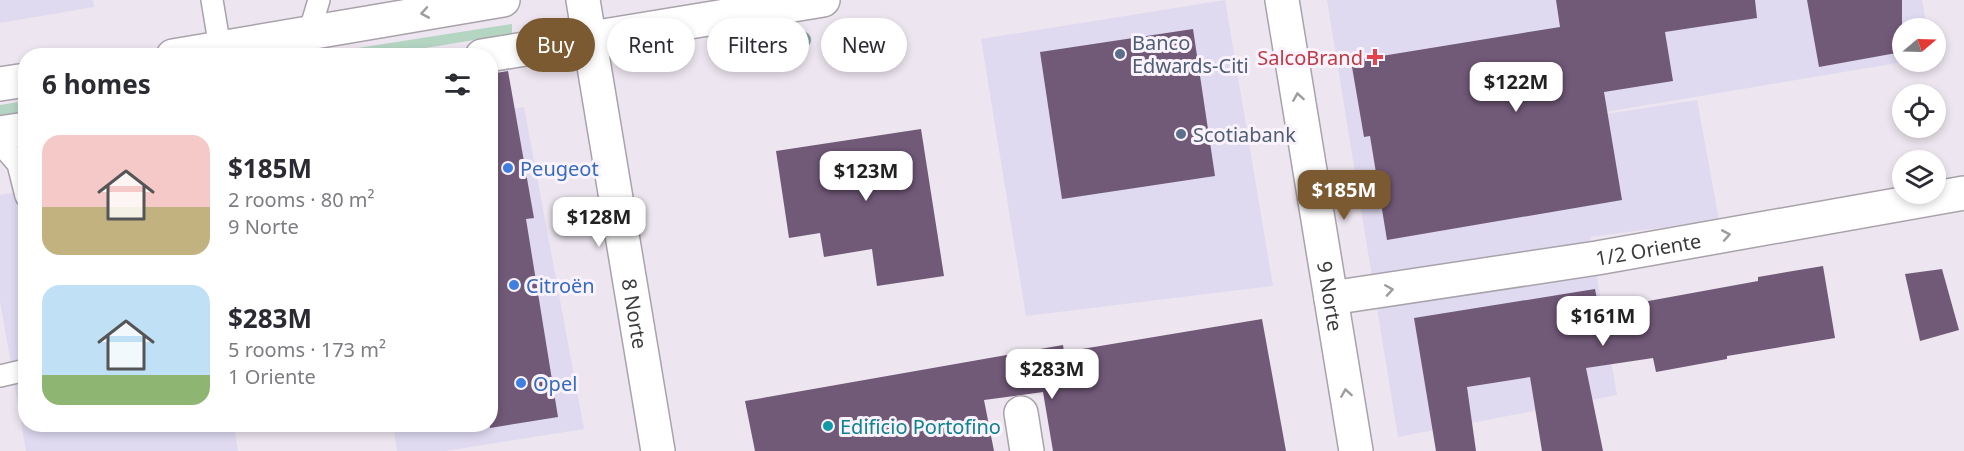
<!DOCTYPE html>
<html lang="en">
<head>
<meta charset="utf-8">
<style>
	:root { --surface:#fff; --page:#f2f2f3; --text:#2b2b33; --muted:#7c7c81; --accent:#7b5a31 }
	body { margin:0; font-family:"Noto Sans",sans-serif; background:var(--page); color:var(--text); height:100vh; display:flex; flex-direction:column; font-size:22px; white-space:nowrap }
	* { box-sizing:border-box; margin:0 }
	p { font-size:20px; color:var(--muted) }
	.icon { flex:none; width:33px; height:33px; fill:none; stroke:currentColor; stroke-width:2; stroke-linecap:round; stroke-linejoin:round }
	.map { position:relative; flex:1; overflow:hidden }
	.side { position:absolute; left:18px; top:48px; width:480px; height:384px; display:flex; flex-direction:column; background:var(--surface); border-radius:24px; box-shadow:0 3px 9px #0003 }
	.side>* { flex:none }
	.guide { position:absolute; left:516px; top:18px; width:570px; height:54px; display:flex; gap:12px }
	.needle { width:39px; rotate:71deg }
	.fabs { position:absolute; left:1892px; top:18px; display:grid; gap:12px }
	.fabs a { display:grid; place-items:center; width:54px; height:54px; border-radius:50%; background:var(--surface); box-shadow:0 3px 9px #0003; font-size:30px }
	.price { position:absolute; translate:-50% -51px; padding:0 14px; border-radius:12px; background:#fff; color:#222; font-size:20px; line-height:39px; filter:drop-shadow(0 2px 3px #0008) }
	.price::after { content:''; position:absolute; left:50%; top:36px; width:18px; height:14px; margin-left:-9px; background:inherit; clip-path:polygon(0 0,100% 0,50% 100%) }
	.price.on { background:var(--accent); color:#fff }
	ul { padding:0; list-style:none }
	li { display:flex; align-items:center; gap:18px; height:150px; padding:0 24px }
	li span { display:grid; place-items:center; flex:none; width:168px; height:120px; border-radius:18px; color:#555 }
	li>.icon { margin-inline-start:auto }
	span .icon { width:72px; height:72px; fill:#fffc; stroke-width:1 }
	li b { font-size:26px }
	h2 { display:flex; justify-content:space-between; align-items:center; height:72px; padding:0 24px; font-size:26px }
	.tag { padding:0 21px; border-radius:27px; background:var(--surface); box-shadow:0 3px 9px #0003; font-size:21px; line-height:54px }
	.tag.on { background:var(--accent); color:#fff }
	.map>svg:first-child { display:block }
	.commercial { fill:#dfdaf0 }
	.green { fill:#b5d5c3 }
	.building { fill:#715978 }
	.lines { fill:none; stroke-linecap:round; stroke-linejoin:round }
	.lane-casing { stroke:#a9a2ab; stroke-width:24 }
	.street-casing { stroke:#a9a2ab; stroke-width:36 }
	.secondary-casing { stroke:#a9a2ab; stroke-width:36 }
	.primary-casing { stroke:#a9a2ab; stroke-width:36 }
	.lane { stroke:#fff; stroke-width:21 }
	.street { stroke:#fff; stroke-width:33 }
	.secondary { stroke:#fff; stroke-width:33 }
	.primary { stroke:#fff; stroke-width:33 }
	.tree { fill:#7d9f93 }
	.oneway { stroke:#9e9c9e }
	.service-dot { fill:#5c6f8a; stroke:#faf2fc; stroke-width:2 }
	.health-dot { fill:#e0444e; stroke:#faf2fc; stroke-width:2 }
	.shop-dot { fill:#3f7fe0; stroke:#faf2fc; stroke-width:2 }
	.culture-dot { fill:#0f9aa8; stroke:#faf2fc; stroke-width:2 }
	.labels { text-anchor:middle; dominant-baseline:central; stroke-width:6; stroke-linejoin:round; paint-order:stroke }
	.service-label { font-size:20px; fill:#4e5e75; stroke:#faf2fc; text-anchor:start }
	.health-label { font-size:20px; fill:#be3a42; stroke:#faf2fc; text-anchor:end }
	.shop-label { font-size:20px; fill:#366cbe; stroke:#faf2fc; text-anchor:start }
	.street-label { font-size:20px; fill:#3d3a3e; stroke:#faf2fc }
	.culture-label { font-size:20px; fill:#0d838f; stroke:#faf2fc; text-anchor:start }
</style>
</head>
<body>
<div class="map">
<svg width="1964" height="451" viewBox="0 0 1964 451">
	<rect width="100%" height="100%" fill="#ede5ef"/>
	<!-- commercial -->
	<path class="commercial" d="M0,0H93L94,7L0,23Z
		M1225,0L1273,286L1026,316L981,39Z
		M1327,0H1922L1927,28H1902L1903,62L1438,140L1697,100L1719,220L1590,237L1617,395L1398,437Z
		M524,107L584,429L445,451H397L393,425L490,424L491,112Z
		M25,191L26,424L234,425L238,451H26L0,301V195Z"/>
	<!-- green -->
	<path class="green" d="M512,24V34L382,55H313Z
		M25,101V115L0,119V105Z"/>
	<!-- building -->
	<path class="building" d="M1556,0H1755L1757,18L1665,32L1673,81L1604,92L1622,200L1387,240L1370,136L1364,137L1351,61L1560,27Z
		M1807,0H1902V52L1819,67Z
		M1193,29L1215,176L1062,199L1040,52Z
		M508,71L534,218L526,219L558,417L490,428V74Z
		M921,129L944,276L877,286L872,249L824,257L820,233L789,238L776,151Z
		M1823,266L1835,338L1727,356V359L1656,372L1653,358L1586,368L1603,451H1542L1530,377L1467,387L1476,451H1436L1414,318L1595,289L1599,310L1758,281V277Z
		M1942,269L1959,330L1920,341L1905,274Z
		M1262,319L1286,451H1053L1043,392L984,400L994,451H755L745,401L1063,345L1064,352Z"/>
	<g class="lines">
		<defs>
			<path id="lane" d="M212,0L220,48
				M309,33L319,0
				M0,143L18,164L26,196
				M0,376L26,370"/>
			<g id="street">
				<path id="s1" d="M1282,0L1356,451"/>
				<path id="s2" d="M1331,298L1597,258L1964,193"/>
				<path d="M1021,413L1027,451"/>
			</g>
			<g id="secondary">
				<path id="s3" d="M583,0L658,451"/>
			</g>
			<path id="primary" d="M173,56L503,0
				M482,56L823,0
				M0,84L26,80
				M0,133L26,129"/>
		</defs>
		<!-- lane casing -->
		<use href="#lane" class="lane-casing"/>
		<!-- street casing -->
		<use href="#street" class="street-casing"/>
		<!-- secondary casing -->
		<use href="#secondary" class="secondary-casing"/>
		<!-- primary casing -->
		<use href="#primary" class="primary-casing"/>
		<!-- lane -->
		<use href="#lane" class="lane"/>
		<!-- street -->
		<use href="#street" class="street"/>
		<!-- secondary -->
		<use href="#secondary" class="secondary"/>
		<!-- primary -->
		<use href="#primary" class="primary"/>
	</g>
	<!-- trees -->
	<g class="tree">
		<circle cx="889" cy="30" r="9"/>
		<circle cx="802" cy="40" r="9"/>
		<circle cx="766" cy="45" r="9"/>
	</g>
	<!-- one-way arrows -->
	<defs><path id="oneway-chevron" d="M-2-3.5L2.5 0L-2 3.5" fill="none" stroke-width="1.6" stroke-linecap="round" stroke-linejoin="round" transform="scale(1.5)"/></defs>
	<g class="oneway">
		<use href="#oneway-chevron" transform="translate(425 13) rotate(170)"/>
		<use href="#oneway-chevron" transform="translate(1298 97) rotate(-99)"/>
		<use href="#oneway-chevron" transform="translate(1726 235) rotate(-10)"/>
		<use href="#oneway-chevron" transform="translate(1389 290) rotate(-9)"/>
		<use href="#oneway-chevron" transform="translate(1346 393) rotate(-99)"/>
	</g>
	<!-- markers -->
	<g class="service-dot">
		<circle cx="1120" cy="54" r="6"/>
		<circle cx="1181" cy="134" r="6"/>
	</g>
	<path class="health-dot" d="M1372 48h6v6h6v6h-6v6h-6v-6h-6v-6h6z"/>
	<g class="shop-dot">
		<circle cx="508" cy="168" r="6"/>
		<circle cx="514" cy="285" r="6"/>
		<circle cx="521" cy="383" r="6"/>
	</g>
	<circle class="culture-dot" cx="828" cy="426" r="6"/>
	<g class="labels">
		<!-- service labels -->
		<g class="service-label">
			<text x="1132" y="42">Banco<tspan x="1132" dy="23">Edwards-Citi</tspan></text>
			<text x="1193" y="134">Scotiabank</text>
		</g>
		<!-- health labels -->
		<g class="health-label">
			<text x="1363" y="57">SalcoBrand</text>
		</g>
		<!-- shop labels -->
		<g class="shop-label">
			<text x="520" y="168">Peugeot</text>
			<text x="526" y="285">Citroën</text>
			<text x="533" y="383">Opel</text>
		</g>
		<!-- street labels -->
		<g class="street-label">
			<text stroke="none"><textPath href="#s2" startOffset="321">1/2 Oriente</textPath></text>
			<text stroke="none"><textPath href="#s1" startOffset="300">9 Norte</textPath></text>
			<text stroke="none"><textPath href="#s3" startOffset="318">8 Norte</textPath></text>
		</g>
		<!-- culture labels -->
		<g class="culture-label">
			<text x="840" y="426">Edificio Portofino</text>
		</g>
	</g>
</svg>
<div class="fabs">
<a><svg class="needle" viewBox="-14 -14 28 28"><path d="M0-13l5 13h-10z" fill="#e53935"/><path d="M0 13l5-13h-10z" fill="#7c7c81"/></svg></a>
<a><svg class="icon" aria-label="locate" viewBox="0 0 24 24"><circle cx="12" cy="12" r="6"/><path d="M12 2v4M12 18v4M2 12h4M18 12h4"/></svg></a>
<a><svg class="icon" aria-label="layers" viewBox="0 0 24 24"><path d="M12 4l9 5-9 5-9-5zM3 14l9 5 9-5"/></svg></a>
</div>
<b class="price" style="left:1516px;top:113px">$122M</b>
<b class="price" style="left:866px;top:202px">$123M</b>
<b class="price on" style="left:1344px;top:221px">$185M</b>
<b class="price" style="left:599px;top:248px">$128M</b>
<b class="price" style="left:1603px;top:347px">$161M</b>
<b class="price" style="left:1052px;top:400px">$283M</b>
<div class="guide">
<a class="tag on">Buy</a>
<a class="tag">Rent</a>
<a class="tag">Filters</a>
<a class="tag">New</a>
</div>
<section class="side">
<h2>6 homes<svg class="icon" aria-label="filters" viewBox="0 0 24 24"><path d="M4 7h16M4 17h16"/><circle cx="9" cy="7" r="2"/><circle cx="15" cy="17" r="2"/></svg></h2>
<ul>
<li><span style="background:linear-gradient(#f6c9c9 60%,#c2b280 0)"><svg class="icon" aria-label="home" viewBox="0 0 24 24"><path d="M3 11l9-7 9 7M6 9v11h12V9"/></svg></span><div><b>$185M</b><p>2 rooms · 80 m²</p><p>9 Norte</p></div></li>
<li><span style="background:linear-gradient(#bfe0f5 75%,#8fb573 0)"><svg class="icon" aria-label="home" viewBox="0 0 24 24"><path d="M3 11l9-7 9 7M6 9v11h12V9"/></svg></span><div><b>$283M</b><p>5 rooms · 173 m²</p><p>1 Oriente</p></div></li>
</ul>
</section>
</div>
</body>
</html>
